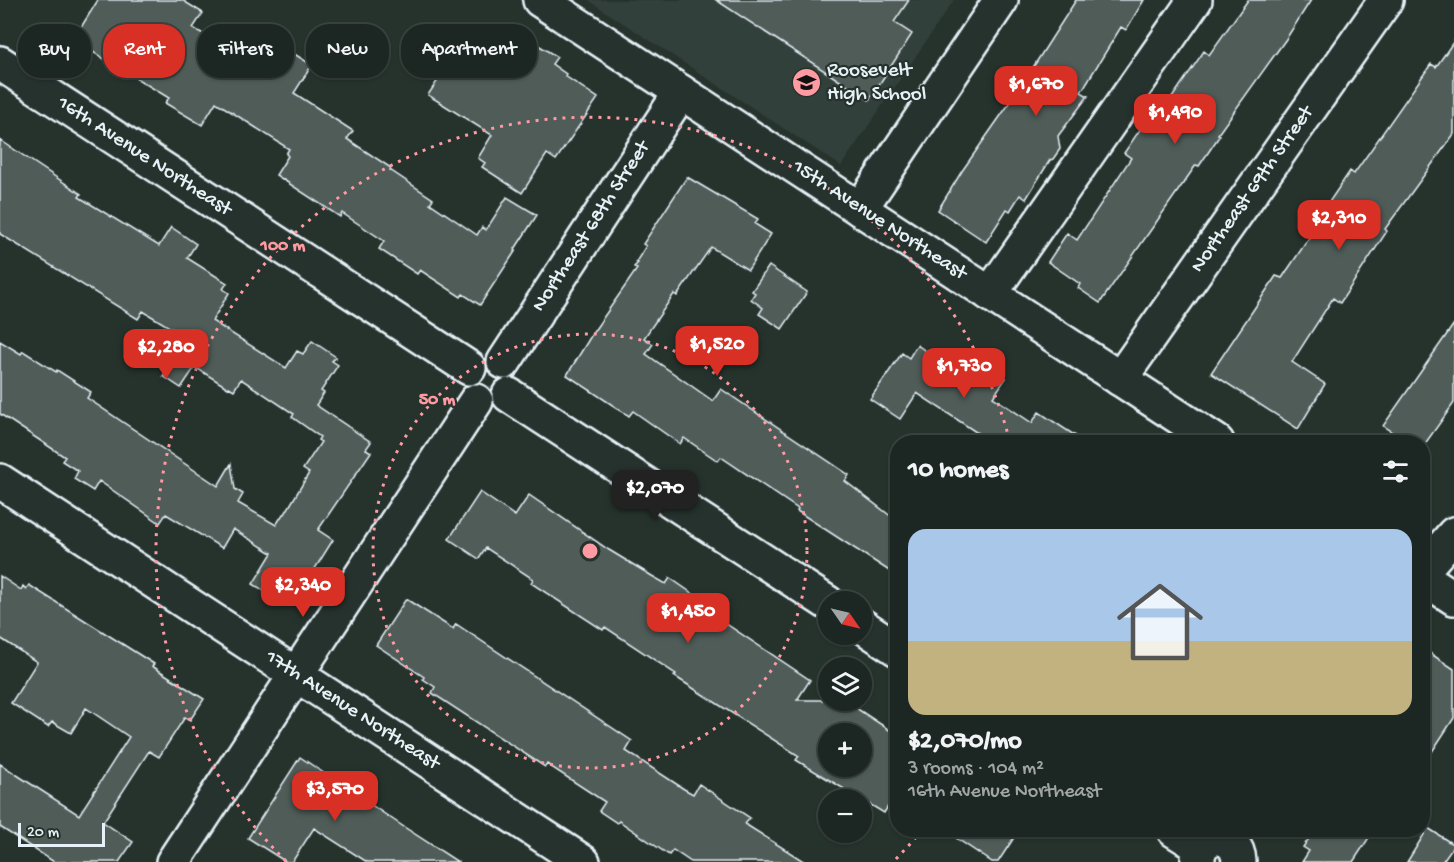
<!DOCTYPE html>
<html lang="en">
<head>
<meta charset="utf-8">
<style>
	:root { --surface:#1c2622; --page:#252e2a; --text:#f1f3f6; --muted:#a0a5a5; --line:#3a4340; --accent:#d93025 }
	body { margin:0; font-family:"Gochi Hand",sans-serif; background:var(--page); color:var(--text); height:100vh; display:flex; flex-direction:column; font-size:22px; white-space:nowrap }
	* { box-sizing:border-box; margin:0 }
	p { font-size:20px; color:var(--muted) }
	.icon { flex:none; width:33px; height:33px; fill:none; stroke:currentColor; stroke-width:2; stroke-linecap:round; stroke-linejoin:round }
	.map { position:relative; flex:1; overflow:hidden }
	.sheet { position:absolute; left:890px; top:435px; width:540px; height:402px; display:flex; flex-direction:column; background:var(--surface); border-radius:24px; box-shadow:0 2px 4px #0004,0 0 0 2px var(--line) }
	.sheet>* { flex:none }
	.banner { position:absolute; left:18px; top:24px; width:570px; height:54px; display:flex; gap:12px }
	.needle { width:39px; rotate:124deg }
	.controls { position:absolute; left:818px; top:591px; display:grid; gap:12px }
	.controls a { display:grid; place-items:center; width:54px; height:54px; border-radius:50%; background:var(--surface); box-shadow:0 2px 4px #0004,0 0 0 2px var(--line); font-size:30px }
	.scale { position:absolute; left:18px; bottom:15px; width:87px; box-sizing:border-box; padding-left:6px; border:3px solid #e8f1f8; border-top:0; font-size:16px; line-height:21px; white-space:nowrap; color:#e8f1f8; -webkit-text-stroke:4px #26332d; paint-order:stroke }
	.price { position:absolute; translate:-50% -51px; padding:0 14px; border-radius:12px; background:var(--accent); color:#fff; font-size:20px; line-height:39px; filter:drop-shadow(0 2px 3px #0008) }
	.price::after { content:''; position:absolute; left:50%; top:36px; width:18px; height:14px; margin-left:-9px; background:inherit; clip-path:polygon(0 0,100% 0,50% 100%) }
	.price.active { background:#222; color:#fff }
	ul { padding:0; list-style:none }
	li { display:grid; align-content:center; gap:12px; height:318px; padding:0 18px }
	li span { display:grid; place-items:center; height:186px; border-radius:18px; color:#555 }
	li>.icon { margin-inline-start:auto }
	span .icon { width:108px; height:108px; fill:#fffc; stroke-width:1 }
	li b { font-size:26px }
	h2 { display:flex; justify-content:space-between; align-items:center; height:72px; padding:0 18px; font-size:26px }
	.chip { padding:0 21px; border-radius:24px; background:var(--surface); box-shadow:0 2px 4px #0004,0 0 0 2px var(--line); font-size:21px; line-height:54px }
	.chip.active { background:var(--accent); color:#fff }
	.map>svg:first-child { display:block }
	.built { fill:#333f3a }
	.building { fill:#505c59; stroke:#e8f1f8; stroke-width:1.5; fill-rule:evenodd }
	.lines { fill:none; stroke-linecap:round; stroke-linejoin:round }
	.minor-casing { stroke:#e8f1f8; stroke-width:38 }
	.major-casing { stroke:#e8f1f8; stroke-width:38 }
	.minor { stroke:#26332d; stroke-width:33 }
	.major { stroke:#26332d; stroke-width:33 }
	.ring { fill:none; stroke:#ff9aa2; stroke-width:3; stroke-dasharray:3 6 }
	.labels { text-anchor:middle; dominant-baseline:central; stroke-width:4.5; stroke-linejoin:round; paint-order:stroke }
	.poi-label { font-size:21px; fill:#e8f1f8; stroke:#26332d; text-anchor:start }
	.street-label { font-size:21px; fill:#e8f1f8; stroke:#26332d }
	.centre { fill:#ff9aa2; stroke:#26332d; stroke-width:3 }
	.ring-label { font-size:18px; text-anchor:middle; font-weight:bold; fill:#ff9aa2; stroke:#26332d; stroke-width:4.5; stroke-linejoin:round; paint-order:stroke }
</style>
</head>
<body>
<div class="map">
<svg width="1454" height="862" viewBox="0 0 1454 862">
	<rect width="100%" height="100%" fill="#26332d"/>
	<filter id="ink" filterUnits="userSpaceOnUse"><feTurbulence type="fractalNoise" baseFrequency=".0167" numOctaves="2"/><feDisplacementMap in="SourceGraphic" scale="12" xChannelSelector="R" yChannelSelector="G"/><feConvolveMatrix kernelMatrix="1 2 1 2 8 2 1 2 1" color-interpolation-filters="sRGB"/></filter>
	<g filter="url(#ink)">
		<!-- built -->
		<path class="built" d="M588,0H954L841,166Z"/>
		<!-- building -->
		<path class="building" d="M98,0H182L203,13L193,28L248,61L264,35L312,65L294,93L353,131L347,139L391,168L390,170L433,199L430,203L477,235L482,227L486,230L507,197L537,215L515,249L516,250L480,305L463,294L461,297L420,270L417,274L379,249L384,241L342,213L340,217L276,175L288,156L286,154L289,149L216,102L202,125L165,103L169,98L73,40Z
			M716,0H909L894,22L912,34L869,100Z
			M1076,0H1144L1126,30L1121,27L1081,92L1088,96L1058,136L1060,149L1053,159L1050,160L1026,199L1020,195L1010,211L1007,209L986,242L938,210L962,171L1016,94Z
			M1248,0H1311L1286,39L1218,134L1220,135L1199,166L1196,165L1100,303L1078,288L1080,284L1048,262L1067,233L1077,240L1131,158L1124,153L1156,106L1163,111L1204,51L1209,55Z
			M532,41L557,57L552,64L566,74L565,76L598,98L556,160L547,154L522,193L482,167L485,163L478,158L492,135L428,95L462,44L510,75Z
			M1454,41V134L1385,229L1387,231L1340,303L1333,298L1292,362L1325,384L1298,429L1211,373L1276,276L1282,278L1328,210L1325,208L1350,171L1354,174L1431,64L1436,67Z
			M0,140L81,194L79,197L159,246L171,227L196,244L187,258L227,283L223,289L229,293L212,321L286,368L297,351L303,354L312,341L336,357L332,361L338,365L321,391L324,393L316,405L371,442L366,449L371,452L318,530L333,540L299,594L295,592L287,605L253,584L272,553L233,529L222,548L166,514L160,523L99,481L93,491L74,479L78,471L62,461L65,457L0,414V341L21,354L23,351L56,372L57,370L91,392L87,398L218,486L231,464L235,489L243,494L238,503L276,525L283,514H285L309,473L303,469L321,442L318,440L320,437L292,417L294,414L241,379L234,390L229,387L228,388L195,367L181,388L163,376L182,348L179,347L186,337L143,311L138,319L0,234Z
			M687,177L758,219L755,224L771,234L748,270L711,247L677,296L674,294L644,338L653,344L646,354L713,401L721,389L849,475L845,481L897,521V576L797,511L798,509L721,457L718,461L684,438L680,444L633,411L629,416L567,375L594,331L637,269L634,267L638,263L636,262L646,246L643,244Z
			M769,266L807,292L782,329L759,314L763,308L751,299L755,293L752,291Z
			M1454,324V403L1422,448V442H1407L1383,426Z
			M917,345L960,374L972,356L1006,378L993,397L1032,423L1039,412L1085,442H974L979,434L917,393L900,419L870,399L902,353L909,358Z
			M480,492L515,516L529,495L609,550L652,576L666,584L670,578L725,616L722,621L810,680L797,700H844L897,735V792L884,813L796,760L799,756L674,676L676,674L605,627L603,630L531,583L533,579L486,548L479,559L449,539ZM828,734H861V766H828Z
			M0,576L21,590L23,586L26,589L29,585L154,664L152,666L204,699L190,720L185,717L159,757L149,751L103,822L133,842L119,862H54L0,827V764L79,815L129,737L86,708L71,733L52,722L48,727L11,703L37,662L0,638Z
			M406,599L453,629L456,624L632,741L626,751L684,789L693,794L699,784L750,818L745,824L805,862H691L673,850L669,855L619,821L617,823L599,811L605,802L547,764L545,767L432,693L435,687L423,679L424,677L376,645Z
			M1422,648L1454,669V718L1422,767Z
			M300,757L401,825L458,862H367L314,828L292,862H286L248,838Z
			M1428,828L1454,845L1442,862H1407Z
			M944,830H1019L998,862H992Z
			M1315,830H1374L1353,862H1302L1309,851L1303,847Z"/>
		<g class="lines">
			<defs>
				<path id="minor" d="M0,63L469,368
					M860,209L1001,0
					M990,294L1195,0
					M504,362L681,92
					M1120,379L1386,0
					M509,395L828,603
					M0,481L583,862
					M1422,571L1454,534
					M861,625L897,649
					M1174,830L1201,847
					M173,862L476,401
					M1198,862C1196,831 1238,829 1239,862"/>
				<path id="major" d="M540,0L1217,442
					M1422,577L1454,598"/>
			</defs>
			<!-- minor casing -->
			<use href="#minor" class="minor-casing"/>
			<!-- major casing -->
			<use href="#major" class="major-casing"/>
			<!-- minor -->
			<use href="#minor" class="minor"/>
			<!-- major -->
			<use href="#major" class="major"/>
		</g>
	</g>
	<!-- distance rings -->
	<g class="ring">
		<circle cx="590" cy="551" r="217"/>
		<path d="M922 830A434 434 0 0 1 894 861M286 861A434 434 0 1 1 1010 442"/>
	</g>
	<!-- icons -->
	<defs>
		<symbol id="school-disc" viewBox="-11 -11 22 22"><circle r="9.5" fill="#ff9aa2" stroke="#26332d"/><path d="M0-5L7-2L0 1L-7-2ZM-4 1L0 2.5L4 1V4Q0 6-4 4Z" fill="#111"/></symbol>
	</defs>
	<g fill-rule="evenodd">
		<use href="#school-disc" x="790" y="66" width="33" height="33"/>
	</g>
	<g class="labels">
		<!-- poi labels -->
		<g class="poi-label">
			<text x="827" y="71">Roosevelt<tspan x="827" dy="24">High School</tspan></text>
		</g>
		<!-- street labels -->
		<g class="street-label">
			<text transform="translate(144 157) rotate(33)">16th Avenue Northeast</text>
			<text transform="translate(1253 190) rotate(-55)">Northeast 69th Street</text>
			<text transform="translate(879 221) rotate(33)">15th Avenue Northeast</text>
			<text transform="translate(592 227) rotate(-57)">Northeast 68th Street</text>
			<text transform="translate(352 711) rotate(33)">17th Avenue Northeast</text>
		</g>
	</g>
	<circle cx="590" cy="551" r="9" class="centre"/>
	<g class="ring-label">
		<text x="283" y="250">100 m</text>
		<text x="437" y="404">50 m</text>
	</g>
</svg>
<div class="controls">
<a><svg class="needle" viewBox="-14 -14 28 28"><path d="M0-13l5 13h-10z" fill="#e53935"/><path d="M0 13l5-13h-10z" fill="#a0a5a5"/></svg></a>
<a><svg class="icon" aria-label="layers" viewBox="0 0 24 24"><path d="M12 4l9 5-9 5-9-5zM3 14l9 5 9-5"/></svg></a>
<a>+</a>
<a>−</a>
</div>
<div class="scale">20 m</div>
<b class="price" style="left:1036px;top:117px">$1,670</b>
<b class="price" style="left:1175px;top:145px">$1,490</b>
<b class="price" style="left:1339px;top:251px">$2,310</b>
<b class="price" style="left:717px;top:377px">$1,520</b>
<b class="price" style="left:166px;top:380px">$2,280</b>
<b class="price" style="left:964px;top:399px">$1,730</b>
<b class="price active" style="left:655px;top:521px">$2,070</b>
<b class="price" style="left:303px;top:618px">$2,340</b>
<b class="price" style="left:688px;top:644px">$1,450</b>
<b class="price" style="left:335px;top:822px">$3,570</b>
<div class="banner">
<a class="chip">Buy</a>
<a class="chip active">Rent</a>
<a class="chip">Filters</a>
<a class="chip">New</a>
<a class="chip">Apartment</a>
</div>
<section class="sheet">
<h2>10 homes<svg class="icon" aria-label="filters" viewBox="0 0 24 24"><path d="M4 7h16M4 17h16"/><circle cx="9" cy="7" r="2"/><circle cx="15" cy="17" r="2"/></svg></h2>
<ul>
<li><span style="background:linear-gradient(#a9c7e8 60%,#c2b280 0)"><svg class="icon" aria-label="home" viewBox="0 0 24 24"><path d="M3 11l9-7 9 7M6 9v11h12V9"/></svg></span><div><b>$2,070/mo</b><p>3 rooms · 104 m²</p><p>16th Avenue Northeast</p></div></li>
</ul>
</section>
</div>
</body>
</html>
